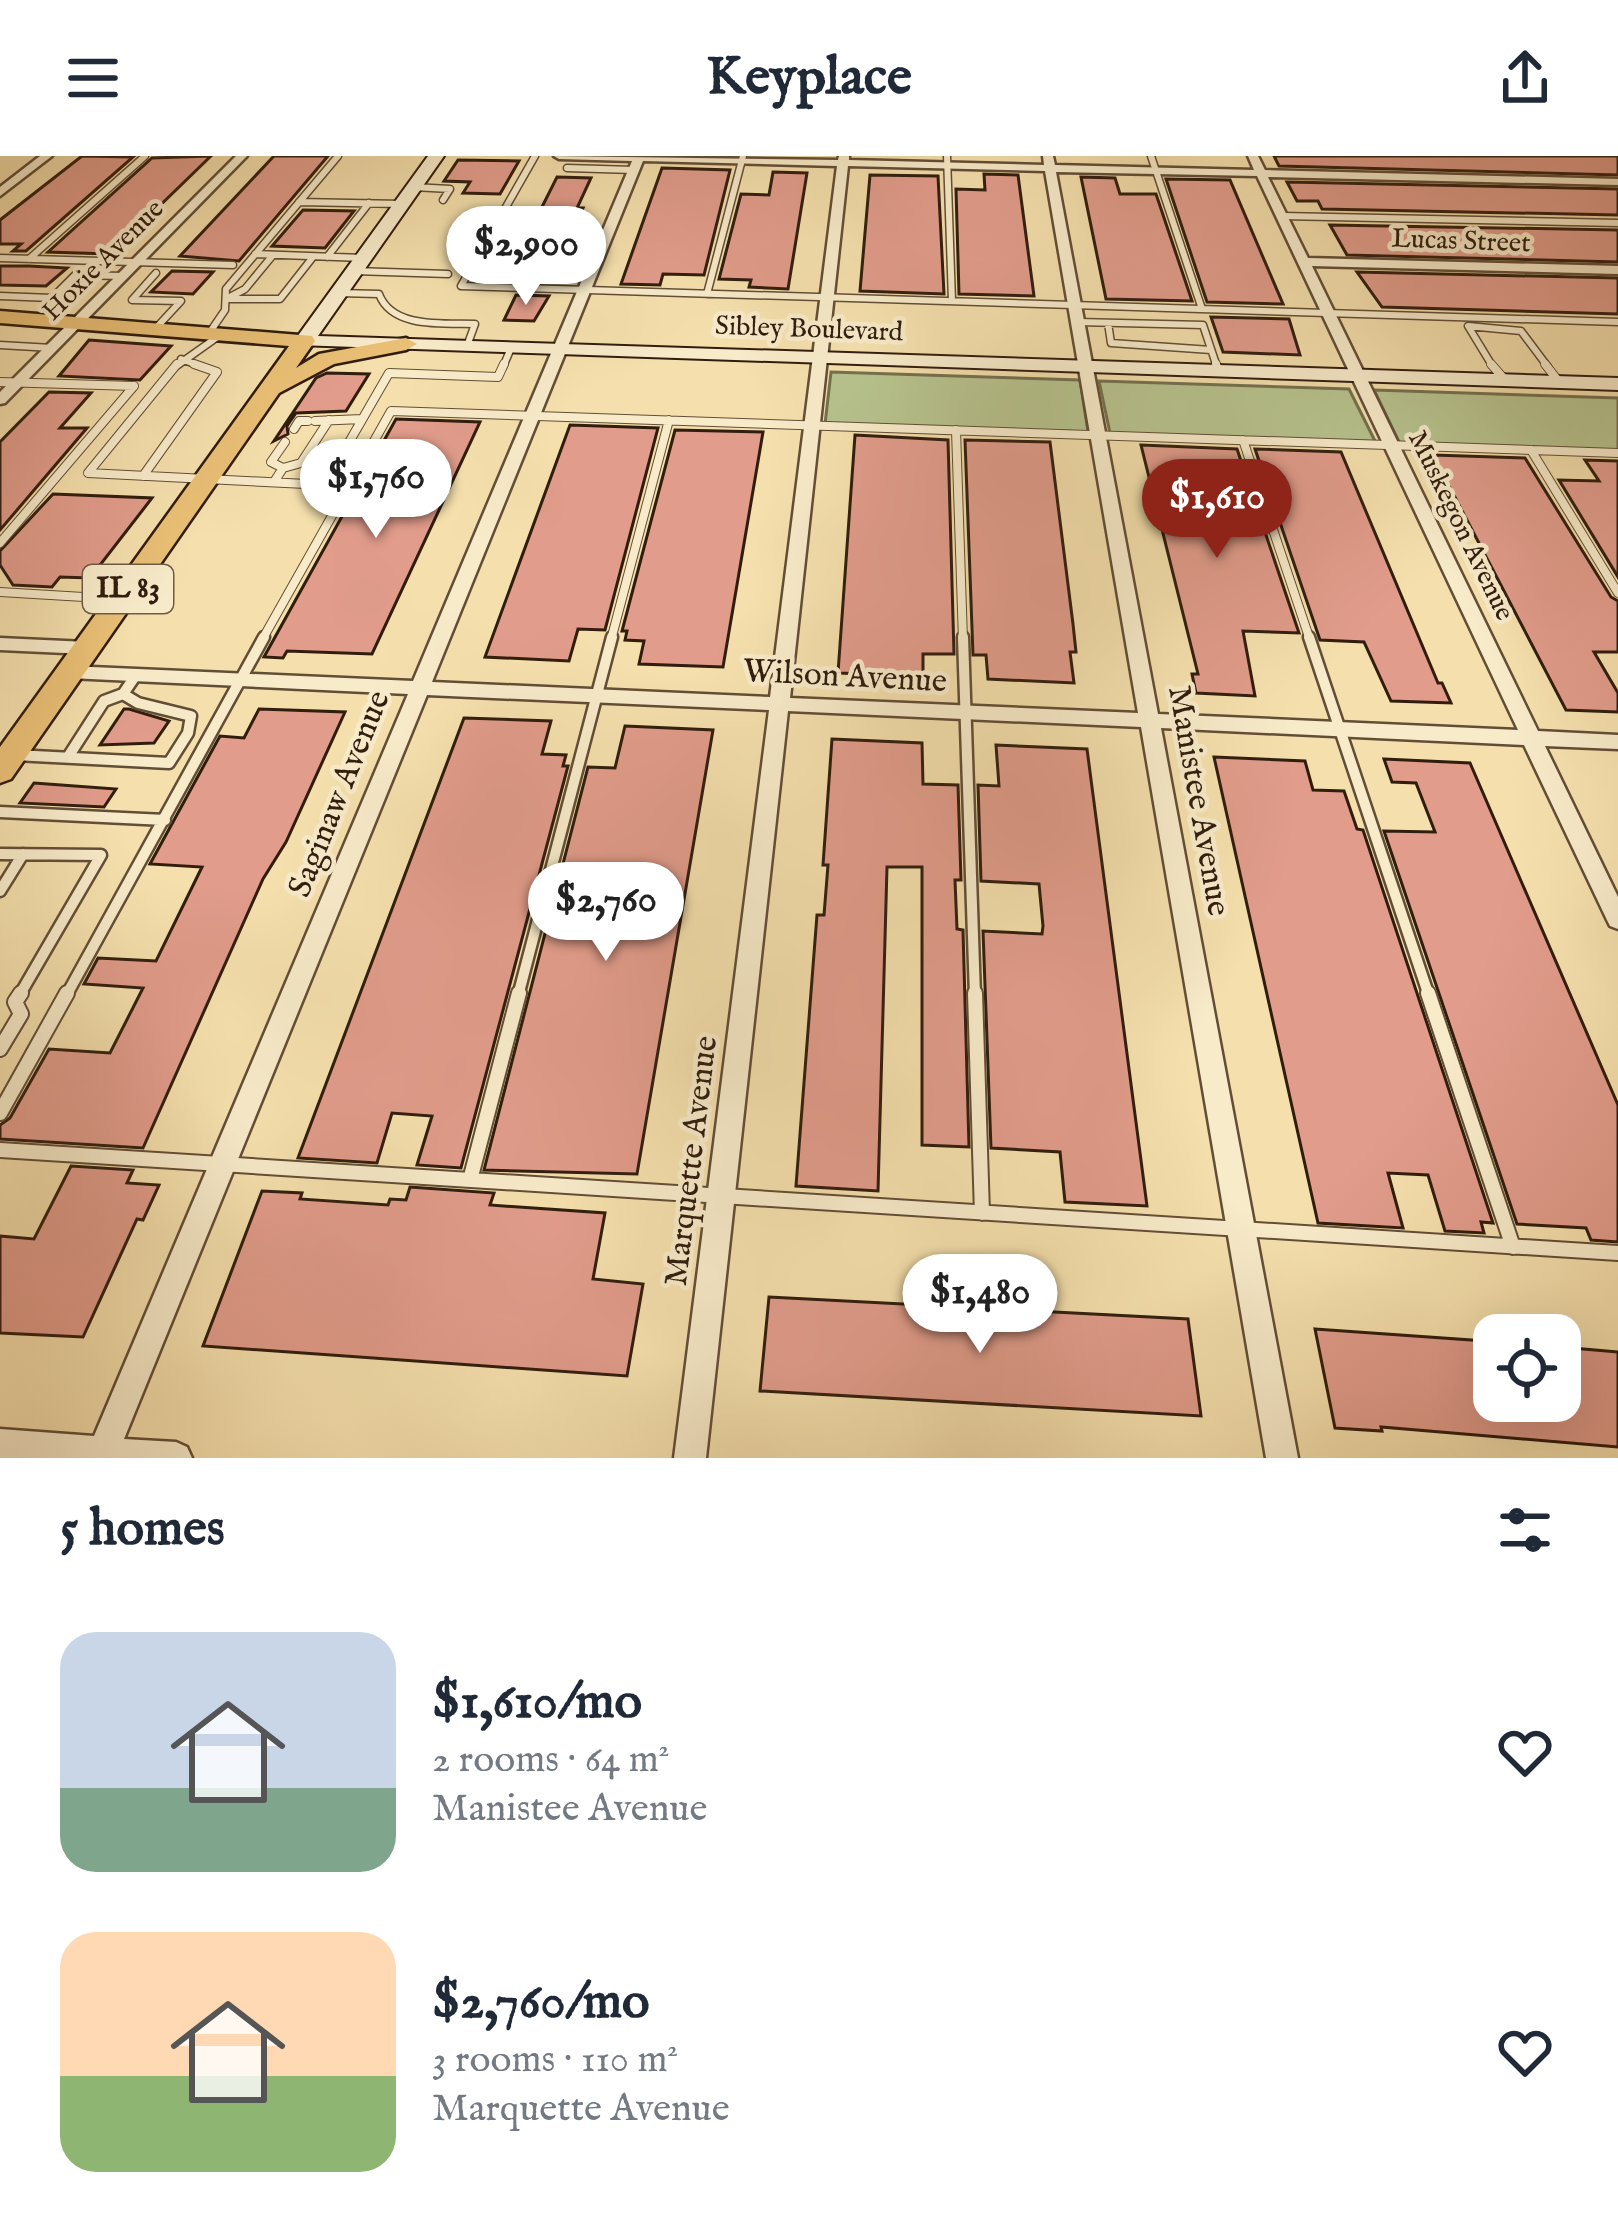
<!DOCTYPE html>
<html lang="en">
<head>
<meta charset="utf-8">
<style>
	:root { --surface:#fff; --page:#f2f2f3; --text:#1f2937; --muted:#747a83; --accent:#8f2418 }
	body { margin:0; font-family:"IM FELL English",serif; background:var(--page); color:var(--text); height:100vh; display:flex; flex-direction:column; font-size:45px; white-space:nowrap }
	* { box-sizing:border-box; margin:0 }
	p { font-size:39px; color:var(--muted) }
	.icon { flex:none; width:66px; height:66px; fill:none; stroke:currentColor; stroke-width:2; stroke-linecap:round; stroke-linejoin:round }
	.map { position:relative; height:1302px; overflow:hidden }
	.drawer { display:flex; flex-direction:column; background:var(--surface); flex:1 }
	.drawer>* { flex:none }
	.controls { position:absolute; left:1473px; top:1158px; display:grid; gap:24px }
	.controls a { display:grid; place-items:center; width:108px; height:108px; border-radius:24px; background:var(--surface); box-shadow:0 12px 48px #0002; font-size:60px }
	.price { position:absolute; translate:-50% -102px; padding:0 27px; border-radius:42px; background:#fff; color:#222; font-size:39px; line-height:78px; filter:drop-shadow(0 3px 6px #0008) }
	.price::after { content:''; position:absolute; left:50%; top:72px; width:36px; height:27px; margin-left:-18px; background:inherit; clip-path:polygon(0 0,100% 0,50% 100%) }
	.price.active { background:var(--accent); color:#fff }
	ul { padding:0; list-style:none }
	li { display:flex; align-items:center; gap:36px; height:300px; padding:0 60px }
	li span { display:grid; place-items:center; flex:none; width:336px; height:240px; border-radius:36px; color:#555 }
	li>.icon { margin-inline-start:auto }
	span .icon { width:144px; height:144px; fill:#fffc; stroke-width:1 }
	li b { font-size:51px }
	h2 { display:flex; justify-content:space-between; align-items:center; height:144px; padding:0 60px; font-size:51px }
	header { display:flex; justify-content:space-between; align-items:center; height:156px; padding:0 60px; background:var(--surface); font-size:54px; font-weight:700 }
	.map>svg:first-child { display:block }
	.green { fill:#b7c38e; stroke:#74704e; stroke-width:3 }
	.building { fill:#e19c8b; stroke:#311d0e; stroke-width:3 }
	.lines { fill:none; stroke-linecap:round; stroke-linejoin:round }
	.service-far3-casing { stroke:#624e36; stroke-width:9 }
	.service-far2-casing { stroke:#624e36; stroke-width:10 }
	.service-far1-casing { stroke:#624e36; stroke-width:15 }
	.service-casing { stroke:#624e36; stroke-width:18 }
	.minor-casing { stroke:#624e36; stroke-width:5 }
	.secondary-casing { stroke:#311d0e; stroke-width:4 }
	.primary-casing { stroke:#311d0e; stroke-width:5 }
	.service-far3 { stroke:#f8ebca; stroke-width:6 }
	.service-far2 { stroke:#f8ebca; stroke-width:8 }
	.service-far1 { stroke:#f8ebca; stroke-width:10 }
	.service { stroke:#f8ebca; stroke-width:14 }
	.minor { fill:#f8ebca; fill-rule:evenodd }
	.secondary { fill:#f8ebca; fill-rule:evenodd }
	.primary { fill:#eac076; fill-rule:evenodd }
	.labels { text-anchor:middle; dominant-baseline:central; stroke-width:9; stroke-linejoin:round; paint-order:stroke }
	.far-street-label { font-size:27px; fill:#311d0e; stroke:#f8ebca }
	.shield { fill:#f8ebca; stroke:#6d5b46; stroke-width:3 }
	.shield-label { font-size:30px; font-weight:bold; fill:#311d0e }
	.street-label { font-size:33px; fill:#311d0e; stroke:#f8ebca }
</style>
</head>
<body>
<header><svg class="icon" aria-label="menu" viewBox="0 0 24 24"><path d="M4 6h16M4 12h16M4 18h16"/></svg>Keyplace<svg class="icon" aria-label="share" viewBox="0 0 24 24"><path d="M12 15V3M7 8l5-5 5 5M5 13v7h14v-7"/></svg></header>
<div class="map">
<svg width="1618" height="1302" viewBox="0 0 1618 1302">
	<rect width="100%" height="100%" fill="#f5e0ad"/>
	<filter id="stains"><feTurbulence type="fractalNoise" baseFrequency=".00167" numOctaves="4"/><feColorMatrix values="0 0 0 0 .2 0 0 0 0 .09 0 0 0 0 .02 0 0 0 .5 -.17"/></filter>
	<radialGradient id="worn" r=".72"><stop offset=".6" stop-color="#630" stop-opacity="0"/><stop offset="1" stop-color="#630" stop-opacity=".3"/></radialGradient>
	<!-- green -->
	<path class="green" d="M831,216L1080,224L1088,276L825,268Z
		M1099,225L1349,233L1376,287L1110,277Z
		M1374,234L1618,242V295L1400,288Z"/>
	<!-- building -->
	<path class="building" d="M82,0L133,1L26,95H13L21,88H0V64Z
		M211,0L110,98L48,96L152,2Z
		M274,0H328L239,105L180,100Z
		M1274,0H1618V19L1279,10Z
		M458,4L519,5L500,38L463,37L470,26L444,25Z
		M662,12L730,14L704,119L663,118L660,129L621,128Z
		M773,16L807,17L788,133L749,131L751,124L719,123L741,38L769,39Z
		M984,18L1018,19L1034,140L959,138L956,33L985,34Z
		M870,19L938,20L944,138L860,135Z
		M557,21L591,22L577,52H583L549,125L510,124L514,116L478,115L513,54L540,55Z
		M1081,21L1115,22L1120,38H1156L1192,145L1106,143Z
		M1166,23L1230,24L1283,148L1207,146Z
		M1287,26L1618,33V59L1322,53L1318,45H1297Z
		M303,54L354,55L325,92L272,90Z
		M1330,69L1618,74V106L1347,99Z
		M0,110H29L67,112L46,130L0,129Z
		M172,115L213,116L193,138L151,136Z
		M1357,116L1618,122V158L1382,151Z
		M516,139L549,140L534,165L504,164Z
		M1211,161L1289,163L1300,199L1223,196Z
		M89,184L171,190L140,224L59,220Z
		M327,217L369,218L346,255L296,257L287,270L288,278L274,285L316,222Z
		M49,236L91,237L60,272H87L0,374V286Z
		M396,263L480,266L372,498L287,495L283,502L264,501Z
		M570,269L658,272L605,474L578,473L569,505L485,501Z
		M675,274L763,276L723,511L639,508L644,485L625,484L627,475H622Z
		M855,279L948,284L954,498H923V520L838,517Z
		M965,284L1050,286L1073,468L1076,496H1070L1074,527L988,523L986,499H973Z
		M1141,289L1237,293L1299,477L1243,475L1255,540L1196,537L1192,518H1198Z
		M1255,293L1341,296L1438,527H1442L1451,547L1391,545L1364,486L1320,484Z
		M1433,299L1525,302L1611,441L1618,445V496H1594L1618,537V556L1566,554Z
		M1585,304L1618,305V421L1559,324L1599,325Z
		M53,338L152,342L90,422L60,421L52,431L13,429L0,409V395Z
		M124,553H129L169,565L154,587L100,589Z
		M259,553L345,556L286,686L263,723L143,992L0,983V969L10,962L49,893L110,897L143,832L84,828L98,802L156,805L202,711L150,708L220,580L244,582Z
		M464,562L551,565L542,598L566,599L563,610H568L461,1012L417,1009L432,960L392,957L377,1007L298,1002Z
		M625,570L713,574L637,1018L484,1014L588,611L615,612Z
		M832,583L922,587L923,628L958,629L961,724H955L957,773L963,774L969,991L922,989V711H887L878,1035L796,1030L817,759H824L828,709H823Z
		M996,589L1087,593L1147,1050L1065,1046L1060,996L991,992L983,775L1042,778L1043,770L1039,728L981,725L978,629L999,630Z
		M1214,601L1305,605L1313,634L1344,635L1357,673L1363,674L1493,1067L1481,1066L1484,1077L1445,1075L1428,1019L1388,1017L1403,1072L1318,1067Z
		M1384,603L1470,607L1618,949V1086L1591,1084L1586,1072L1517,1068L1384,675L1435,676L1416,627L1392,626Z
		M34,627L116,633L104,651L20,647Z
		M71,1010L133,1014L127,1027L159,1029L143,1064L137,1063L83,1181L0,1177V1080L34,1083Z
		M410,1031L494,1037L490,1049L605,1057L593,1123L643,1128L627,1220L203,1190L262,1035L302,1037L300,1043L388,1049L390,1043L406,1044Z
		M769,1141L1188,1163L1201,1260L760,1235Z
		M1315,1173L1485,1185L1494,1214V1245H1560V1191L1618,1196V1291L1381,1271L1382,1275L1335,1272Z"/>
	<g class="lines">
		<defs>
			<path id="service-far3" d="M535,0L461,130L1618,166
				M947,0L952,145
				M1151,0L1202,153
				M567,12L634,14
				M413,31L450,33L443,44
				M299,46L402,48
				M1282,60L1618,67
				M255,98L363,102
				M327,101L369,47
				M0,102L233,109
				M29,103L145,0
				M354,115L448,118
				M156,117L132,144L181,145L156,172
				M338,137L379,138C392,173 444,167 475,168L467,190
				M707,138L743,0
				M0,140L52,142L75,119L123,120
				M230,141L245,133L273,99
				M227,143H280L313,101
				M1078,166L1203,169L1217,211
				M1108,167L1111,187L1211,194
				M210,176L225,154L226,133L338,0
				M0,189L52,192
				M181,203L203,211
				M175,211L223,177
				M503,211L511,192
				M1493,211L1468,170L1521,175L1548,211"/>
			<path id="service-far2" d="M177,208L88,317L306,328L333,314L389,217L498,221L504,208
				M1216,208L1218,215
				M1491,208L1505,224
				M1545,208L1559,226
				M0,226L134,230
				M315,265L362,263
				M294,273L299,265H308
				M956,274L963,484
				M1243,284L1310,484
				M1531,294L1618,437
				M283,312L271,306L285,286
				M143,320L217,216L194,208
				M274,326L283,312L301,307L329,264
				M0,387L134,230
				M0,436L117,443
				M262,484L391,255L1618,297
				M611,484L669,264"/>
			<path id="service-far1" d="M963,481L975,840
				M1309,481L1429,840
				M15,599L169,607L188,577L191,560L138,547L123,538
				M68,601L104,545L123,538L136,519
				M0,656L165,664
				M0,698L101,699L19,840
				M0,735L23,698
				M66,840L264,481
				M518,840L612,481"/>
			<path id="service" d="M975,837L982,1057
				M1428,837L1513,1091
				M0,893L21,858L15,846L21,837
				M0,957L67,837
				M0,994L1618,1097
				M470,1024L519,837"/>
			<path id="minor" d="M40,0H52L0,40V31Z
				M236,0H247L5,247L0,248V236Z
				M554,0L838,4L839,0H849V4L1044,9L1043,0H1053L1055,9L1254,14L1248,0H1258L1265,14L1618,23V29L1268,21L1308,102L1618,110V118L1312,110L1538,575L1618,579V593L1545,590L1618,741V773L1610,770L1607,764L1524,589L1161,572L1298,1302H1266L1141,571L788,555L706,1302H674L769,554L427,539L124,1283L176,1286L187,1291L192,1302H0V1273L94,1280L408,538L69,522L60,516L69,510L413,525L632,5L559,3ZM643,5L837,10L770,541L432,526ZM848,10L1045,15L1138,557L790,542ZM1056,16L1257,20L1518,574L1158,558Z
				M0,482L87,486L96,492L87,498L0,494Z"/>
			<path id="secondary" d="M428,0H444L318,180L1618,222V234L297,189V181Z"/>
			<path id="primary" d="M0,155L312,180L315,185L296,212L319,198L406,182L417,188L406,194L334,208L279,237L11,623L0,627V591L289,190L0,167Z"/>
		</defs>
		<!-- service-far3 casing -->
		<use href="#service-far3" class="service-far3-casing"/>
		<!-- service-far2 casing -->
		<use href="#service-far2" class="service-far2-casing"/>
		<!-- service-far1 casing -->
		<use href="#service-far1" class="service-far1-casing"/>
		<!-- service casing -->
		<use href="#service" class="service-casing"/>
		<!-- minor casing -->
		<use href="#minor" class="minor-casing"/>
		<!-- secondary casing -->
		<use href="#secondary" class="secondary-casing"/>
		<!-- primary casing -->
		<use href="#primary" class="primary-casing"/>
		<!-- service-far3 -->
		<use href="#service-far3" class="service-far3"/>
		<!-- service-far2 -->
		<use href="#service-far2" class="service-far2"/>
		<!-- service-far1 -->
		<use href="#service-far1" class="service-far1"/>
		<!-- service -->
		<use href="#service" class="service"/>
		<!-- minor -->
		<use href="#minor" class="minor"/>
		<!-- secondary -->
		<use href="#secondary" class="secondary"/>
		<!-- primary -->
		<use href="#primary" class="primary"/>
	</g>
	<g class="labels">
		<!-- far-street labels -->
		<g class="far-street-label">
			<text transform="translate(1461 86) rotate(2)">Lucas Street</text>
			<text transform="translate(104 105) rotate(-45)">Hoxie Avenue</text>
			<text transform="translate(809 174) rotate(2)">Sibley Boulevard</text>
			<text transform="translate(1460 370) rotate(64)">Muskegon Avenue</text>
		</g>
		<!-- shield labels -->
		<rect class="shield" x="83" y="409" width="90" height="48" rx="9"/>
		<g class="shield-label">
			<text x="128" y="433">IL 83</text>
		</g>
		<!-- street labels -->
		<g class="street-label">
			<text transform="translate(845 521) rotate(3)">Wilson Avenue</text>
			<text transform="translate(340 638) rotate(-68)">Saginaw Avenue</text>
			<text transform="translate(1198 645) rotate(80)">Manistee Avenue</text>
			<text transform="translate(692 1005) rotate(-83)">Marquette Avenue</text>
		</g>
	</g>
	<rect width="100%" height="100%" filter="url(#stains)"/>
	<rect width="100%" height="100%" fill="url(#worn)"/>
</svg>
<div class="controls">
<a><svg class="icon" aria-label="locate" viewBox="0 0 24 24"><circle cx="12" cy="12" r="6"/><path d="M12 2v4M12 18v4M2 12h4M18 12h4"/></svg></a>
</div>
<b class="price" style="left:526px;top:152px">$2,900</b>
<b class="price" style="left:376px;top:385px">$1,760</b>
<b class="price active" style="left:1217px;top:405px">$1,610</b>
<b class="price" style="left:606px;top:808px">$2,760</b>
<b class="price" style="left:980px;top:1200px">$1,480</b>
</div>
<section class="drawer">
<h2>5 homes<svg class="icon" aria-label="filters" viewBox="0 0 24 24"><path d="M4 7h16M4 17h16"/><circle cx="9" cy="7" r="2"/><circle cx="15" cy="17" r="2"/></svg></h2>
<ul>
<li><span style="background:linear-gradient(#c9d6e8 65%,#7fa58c 0)"><svg class="icon" aria-label="home" viewBox="0 0 24 24"><path d="M3 11l9-7 9 7M6 9v11h12V9"/></svg></span><div><b>$1,610/mo</b><p>2 rooms · 64 m²</p><p>Manistee Avenue</p></div><svg class="icon" aria-label="heart" viewBox="0 0 24 24"><path d="M12 20l-8-8c-3-5 5-10 8-4 3-6 11-1 8 4z"/></svg></li>
<li><span style="background:linear-gradient(#ffd9b3 60%,#8fb573 0)"><svg class="icon" aria-label="home" viewBox="0 0 24 24"><path d="M3 11l9-7 9 7M6 9v11h12V9"/></svg></span><div><b>$2,760/mo</b><p>3 rooms · 110 m²</p><p>Marquette Avenue</p></div><svg class="icon" aria-label="heart" viewBox="0 0 24 24"><path d="M12 20l-8-8c-3-5 5-10 8-4 3-6 11-1 8 4z"/></svg></li>
</ul>
</section>
</body>
</html>
